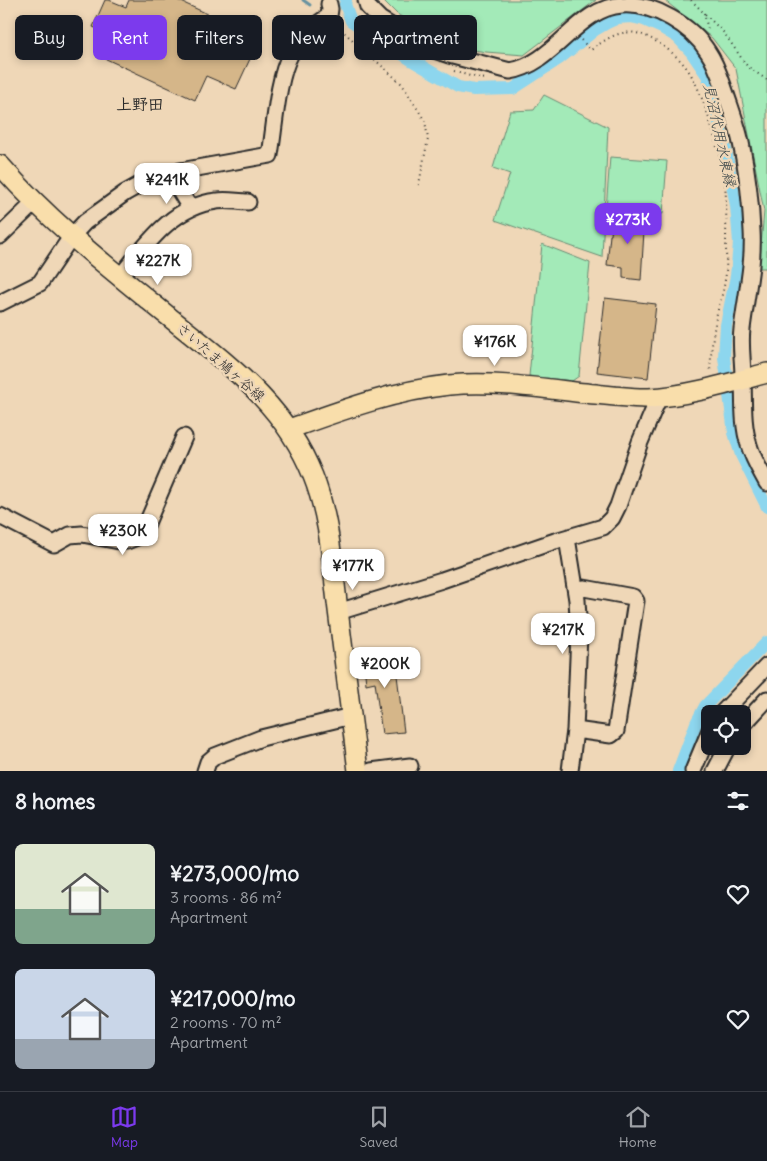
<!DOCTYPE html>
<html lang="en">
<head>
<meta charset="utf-8">
<style>
	:root { --surface:#171b24; --page:#20242c; --text:#f1f3f6; --muted:#9ea1a6; --line:#363941; --accent:#7c3aed }
	body { margin:0; font-family:Delius,"Klee One",sans-serif; background:var(--page); color:var(--text); height:100vh; display:flex; flex-direction:column; font-size:19px; white-space:nowrap }
	* { box-sizing:border-box; margin:0 }
	p { font-size:16px; color:var(--muted) }
	.icon { flex:none; width:28px; height:28px; fill:none; stroke:currentColor; stroke-width:2; stroke-linecap:round; stroke-linejoin:round }
	.map { position:relative; height:771px; overflow:hidden }
	.panel { display:flex; flex-direction:column; background:var(--surface); flex:1 }
	.panel>* { flex:none }
	.top-card { position:absolute; left:15px; top:15px; width:500px; height:45px; display:flex; gap:10px }
	.buttons { position:absolute; left:701px; top:705px; display:grid; gap:10px }
	.buttons a { display:grid; place-items:center; width:50px; height:50px; border-radius:8px; background:var(--surface); box-shadow:0 2px 8px #0003; font-size:25px }
	.price { position:absolute; translate:-50% -42px; padding:0 11px; border-radius:10px; background:#fff; color:#222; font-size:16px; line-height:32px; filter:drop-shadow(0 1px 2px #0008) }
	.price::after { content:''; position:absolute; left:50%; top:30px; width:15px; height:11px; margin-left:-8px; background:inherit; clip-path:polygon(0 0,100% 0,50% 100%) }
	.price.selected { background:var(--accent); color:#fff }
	ul { padding:0; list-style:none }
	li { display:flex; align-items:center; gap:15px; height:125px; padding:0 15px }
	li span { display:grid; place-items:center; flex:none; width:140px; height:100px; border-radius:8px; color:#555 }
	li>.icon { margin-inline-start:auto }
	span .icon { width:60px; height:60px; fill:#fffc; stroke-width:1 }
	li b { font-size:21px }
	h2 { display:flex; justify-content:space-between; align-items:center; height:60px; padding:0 15px; font-size:21px }
	.pill { padding:0 18px; border-radius:8px; background:var(--surface); box-shadow:0 2px 8px #0003; font-size:18px; line-height:45px }
	.pill.selected { background:var(--accent); color:#fff }
	.menu { display:flex; justify-content:space-around; align-items:center; height:70px; border-top:1px solid var(--line); background:var(--surface); font-size:14px; color:var(--muted) }
	.menu a { display:grid; justify-items:center; gap:2px }
	.menu .selected { color:var(--accent) }
	.map>svg:first-child { display:block }
	.green { fill:#a3eab8; stroke:#678a72 }
	.lines { fill:none; stroke-linecap:round; stroke-linejoin:round }
	.stream { stroke:#6692a0; stroke-width:3 }
	.canal { stroke:#8dd6ee; stroke-width:12 }
	.building { fill:#d5b689; stroke:#2b2b2b }
	.minor-casing { stroke:#2b2b2b; stroke-width:19 }
	.major-casing { stroke:#2b2b2b; stroke-width:22 }
	.path { stroke:#2b2b2b; stroke-width:2; stroke-dasharray:1 4; stroke-linecap:butt }
	.minor { stroke:#efd7b7; stroke-width:15 }
	.major { stroke:#f9deab; stroke-width:19 }
	.labels { text-anchor:middle; dominant-baseline:central; stroke-width:5; stroke-linejoin:round; paint-order:stroke }
	.street-label { font-size:14px; fill:#2b2b2b; stroke:#efd7b7 }
	.water-label { font-size:15px; font-style:italic; fill:#3a4548; stroke:#efd7b7 }
	.quarter-label { font-size:16px; font-weight:bold; fill:#2b2b2b; stroke:#efd7b7 }
</style>
</head>
<body>
<div class="map">
<svg width="767" height="771" viewBox="0 0 767 771">
	<rect width="100%" height="100%" fill="#efd7b7"/>
	<filter id="ink" filterUnits="userSpaceOnUse"><feTurbulence type="fractalNoise" baseFrequency=".02" numOctaves="2"/><feDisplacementMap in="SourceGraphic" scale="10" xChannelSelector="R" yChannelSelector="G"/><feConvolveMatrix kernelMatrix="1 2 1 2 8 2 1 2 1" color-interpolation-filters="sRGB"/></filter>
	<g filter="url(#ink)">
		<!-- green -->
		<path class="green" d="M386,0H596L524,55L486,52L450,46L397,14L385,2Z
			M664,0H767V268H759L764,211L736,69L712,38Z
			M544,95L608,127L602,257L495,220L510,174L493,168L510,111L534,110Z
			M610,157L667,161L663,214L606,210Z
			M542,244L590,263L579,376L572,381L529,376Z"/>
		<g class="lines">
			<!-- stream -->
			<path class="stream" d="M303,0L310,5"/>
			<!-- canal -->
			<path class="canal" d="M346,0L345,4L351,21L411,60L458,87L474,90L513,89L559,59L595,30L607,23L618,18L631,17L644,20L662,28L677,37L691,52L708,77L726,151L736,206L739,243L736,276L726,325L724,357L734,433L741,455L767,507
				M678,771L696,723L705,706L767,642"/>
		</g>
		<!-- building -->
		<path class="building" d="M105,0H109L126,7L129,0H177L232,25L228,34L256,46L236,89L206,76L195,100L104,58L114,36L93,27Z
			M613,215L653,220L652,231H644L641,280L623,278V267L607,265L610,235H611Z
			M605,298L656,304L648,378L597,372Z
			M394,651L404,732L382,734L375,682L366,684L363,654Z"/>
		<g class="lines">
			<defs>
				<path id="minor" d="M366,0L368,7L380,19L425,47L449,55L510,71C555,64 577,8 622,5C654,3 692,26 708,52C717,65 721,80 726,94C732,112 739,130 742,148C747,172 751,206 752,231C754,264 746,296 742,329C740,345 743,361 743,378C744,400 742,424 749,445C753,459 760,470 767,483
					M169,173L190,208
					M0,236L35,202
					M120,277C146,245 172,206 217,201C227,199 238,202 248,202
					M0,303L40,283L71,237L85,222L125,193L150,179L169,173L270,155C275,125 277,80 291,53C299,37 314,26 329,16L330,9L329,4
					M0,516L54,544L70,535L82,534L119,541H127L137,537L147,523L184,437
					M567,538L577,600L579,634L575,730L570,771
					M338,612L442,580L555,541L603,527L612,518L618,506L640,442L659,397
					M721,714L767,666
					M742,726L767,699
					M575,730L611,735L616,731L636,601L633,597L584,588L576,592
					M205,771L208,762L215,756L261,738L351,716
					M371,771L410,766
					M693,771L710,730
					M715,771L728,746"/>
				<path id="major" d="M0,165C50,222 109,268 168,316C227,364 284,403 313,476C329,516 332,560 337,602C344,659 351,715 358,771
					M289,429C342,410 393,391 449,385C495,381 540,388 585,393C606,395 627,398 649,398C687,396 730,383 767,373"/>
			</defs>
			<!-- minor casing -->
			<use href="#minor" class="minor-casing"/>
			<!-- major casing -->
			<use href="#major" class="major-casing"/>
			<!-- path -->
			<path class="path" d="M691,0L724,33L747,66L767,80
				M704,13L708,30
				M337,26L402,84L425,121L428,139L418,189
				M581,40L591,50C616,31 632,25 660,44C669,50 678,57 685,66C704,89 720,155 725,185C727,204 726,225 726,245C726,257 727,269 725,280C723,295 717,309 715,324C712,340 711,357 710,373
				M454,71L470,76L485,79"/>
			<!-- minor -->
			<use href="#minor" class="minor"/>
			<!-- major -->
			<use href="#major" class="major"/>
		</g>
	</g>
	<g class="labels">
		<!-- street labels -->
		<g class="street-label">
			<text transform="translate(221 362) rotate(41)">さいたま鳩ヶ谷線</text>
		</g>
		<!-- water labels -->
		<g class="water-label">
			<text transform="translate(720 135) rotate(78)">見沼代用水東縁</text>
		</g>
		<!-- quarter labels -->
		<g class="quarter-label">
			<text x="140" y="104">上野田</text>
		</g>
	</g>
</svg>
<div class="buttons">
<a><svg class="icon" aria-label="locate" viewBox="0 0 24 24"><circle cx="12" cy="12" r="6"/><path d="M12 2v4M12 18v4M2 12h4M18 12h4"/></svg></a>
</div>
<b class="price" style="left:167px;top:205px">¥241K</b>
<b class="price selected" style="left:628px;top:245px">¥273K</b>
<b class="price" style="left:158px;top:286px">¥227K</b>
<b class="price" style="left:495px;top:367px">¥176K</b>
<b class="price" style="left:123px;top:556px">¥230K</b>
<b class="price" style="left:353px;top:591px">¥177K</b>
<b class="price" style="left:563px;top:655px">¥217K</b>
<b class="price" style="left:385px;top:689px">¥200K</b>
<div class="top-card">
<a class="pill">Buy</a>
<a class="pill selected">Rent</a>
<a class="pill">Filters</a>
<a class="pill">New</a>
<a class="pill">Apartment</a>
</div>
</div>
<section class="panel">
<h2>8 homes<svg class="icon" aria-label="filters" viewBox="0 0 24 24"><path d="M4 7h16M4 17h16"/><circle cx="9" cy="7" r="2"/><circle cx="15" cy="17" r="2"/></svg></h2>
<ul>
<li><span style="background:linear-gradient(#dfe7d0 65%,#7fa58c 0)"><svg class="icon" aria-label="home" viewBox="0 0 24 24"><path d="M3 11l9-7 9 7M6 9v11h12V9"/></svg></span><div><b>¥273,000/mo</b><p>3 rooms · 86 m²</p><p>Apartment</p></div><svg class="icon" aria-label="heart" viewBox="0 0 24 24"><path d="M12 20l-8-8c-3-5 5-10 8-4 3-6 11-1 8 4z"/></svg></li>
<li><span style="background:linear-gradient(#c9d6e8 70%,#9aa5b1 0)"><svg class="icon" aria-label="home" viewBox="0 0 24 24"><path d="M3 11l9-7 9 7M6 9v11h12V9"/></svg></span><div><b>¥217,000/mo</b><p>2 rooms · 70 m²</p><p>Apartment</p></div><svg class="icon" aria-label="heart" viewBox="0 0 24 24"><path d="M12 20l-8-8c-3-5 5-10 8-4 3-6 11-1 8 4z"/></svg></li>
</ul>
</section>
<nav class="menu">
<a class="selected"><svg class="icon" aria-label="map" viewBox="0 0 24 24"><path d="M3 6l6-2 6 2 6-2v14l-6 2-6-2-6 2zM9 4v14M15 6v14"/></svg>Map</a>
<a><svg class="icon" aria-label="saved" viewBox="0 0 24 24"><path d="M7 4h10v16l-5-4-5 4z"/></svg>Saved</a>
<a><svg class="icon" aria-label="home" viewBox="0 0 24 24"><path d="M3 11l9-7 9 7M6 9v11h12V9"/></svg>Home</a>
</nav>
</body>
</html>
